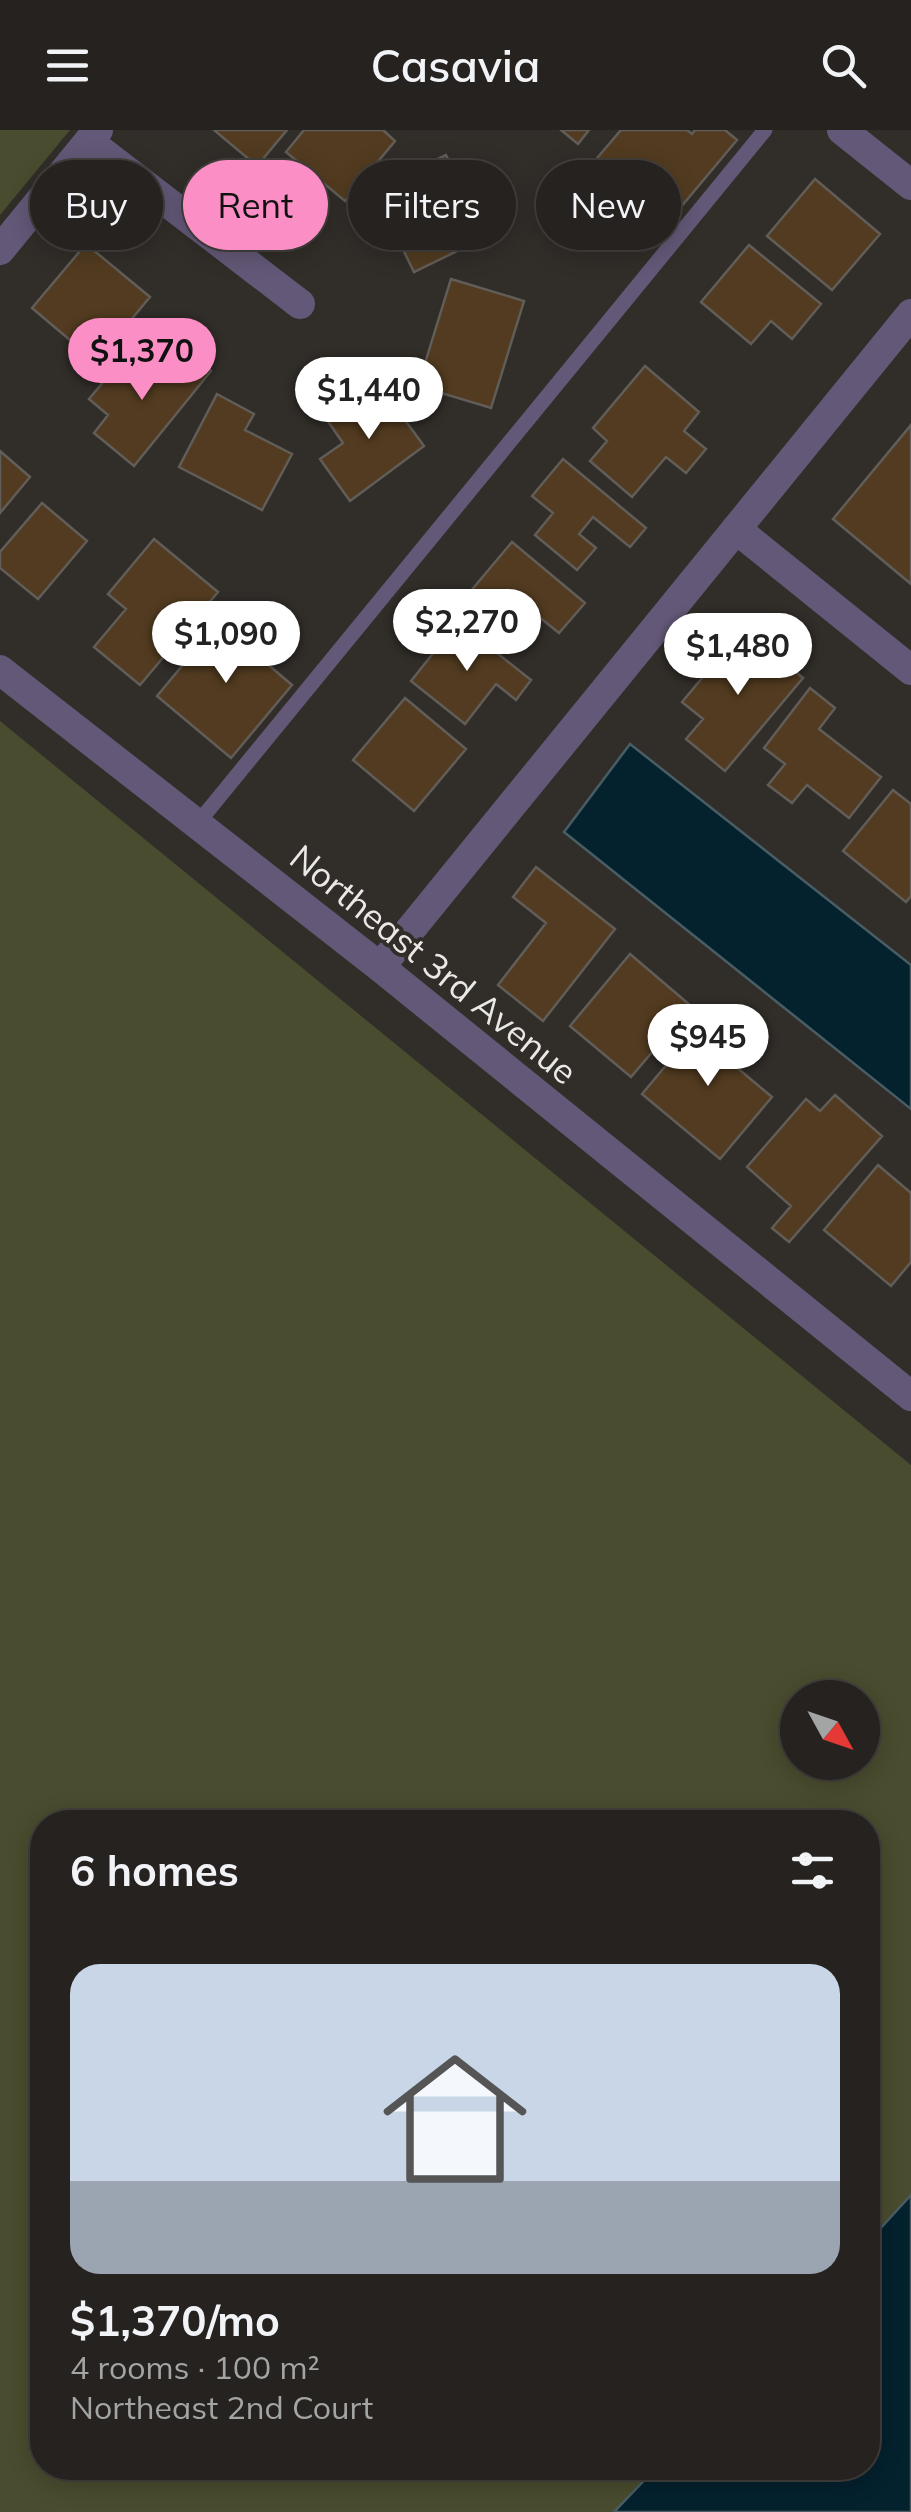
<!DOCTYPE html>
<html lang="en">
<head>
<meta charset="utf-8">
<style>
	:root { --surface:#25221f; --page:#2d2a28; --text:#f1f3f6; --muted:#a3a4a4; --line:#423f3d; --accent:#fb8fc5 }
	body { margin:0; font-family:Mulish,sans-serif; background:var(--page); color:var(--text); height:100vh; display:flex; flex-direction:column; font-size:38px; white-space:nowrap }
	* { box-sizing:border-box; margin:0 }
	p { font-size:32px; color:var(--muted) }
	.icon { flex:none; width:55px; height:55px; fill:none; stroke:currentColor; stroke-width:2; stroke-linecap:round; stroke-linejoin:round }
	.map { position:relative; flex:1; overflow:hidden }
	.drawer { position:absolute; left:30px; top:1680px; width:850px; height:670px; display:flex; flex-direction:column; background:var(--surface); border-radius:40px; box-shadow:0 5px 25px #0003,0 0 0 2px var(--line) }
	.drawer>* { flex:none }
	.top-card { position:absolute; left:30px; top:30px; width:852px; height:90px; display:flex; gap:20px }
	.needle { width:65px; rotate:130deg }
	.tools { position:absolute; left:780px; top:1550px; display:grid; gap:20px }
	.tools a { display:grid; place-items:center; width:100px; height:100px; border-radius:50%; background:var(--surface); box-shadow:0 5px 25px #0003,0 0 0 2px var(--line); font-size:50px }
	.price { position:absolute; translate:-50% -85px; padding:0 22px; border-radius:35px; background:#fff; color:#222; font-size:32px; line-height:65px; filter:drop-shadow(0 2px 5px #0008) }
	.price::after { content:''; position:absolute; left:50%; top:60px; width:30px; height:22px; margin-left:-15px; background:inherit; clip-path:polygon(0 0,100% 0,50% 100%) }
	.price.selected { background:var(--accent); color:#111 }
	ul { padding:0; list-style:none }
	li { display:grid; align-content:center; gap:20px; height:530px; padding:0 40px }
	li+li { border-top:2px solid var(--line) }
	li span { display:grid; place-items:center; height:310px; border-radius:30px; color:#555 }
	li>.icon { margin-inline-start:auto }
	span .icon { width:180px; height:180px; fill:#fffc; stroke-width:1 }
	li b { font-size:42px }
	h2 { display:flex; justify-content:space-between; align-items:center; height:120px; padding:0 40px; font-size:42px }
	.chip { padding:0 35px; border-radius:45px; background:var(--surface); box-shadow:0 5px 25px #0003,0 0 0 2px var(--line); font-size:35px; line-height:90px }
	.chip.selected { background:var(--accent); color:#111 }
	header { display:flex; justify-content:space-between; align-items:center; height:130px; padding:0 40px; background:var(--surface); font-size:45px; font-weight:600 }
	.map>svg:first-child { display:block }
	.green { fill:#4a4c2f; fill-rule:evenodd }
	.water { fill:#04212e; stroke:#495d65; stroke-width:2.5 }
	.building { fill:#523b20; stroke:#615d58; stroke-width:2.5 }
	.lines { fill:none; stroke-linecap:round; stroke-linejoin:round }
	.lane { stroke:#635877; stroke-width:15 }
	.street { stroke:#635877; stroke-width:30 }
	.labels { text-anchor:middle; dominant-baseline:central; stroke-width:8; stroke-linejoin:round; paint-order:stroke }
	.street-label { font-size:35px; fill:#ebe9e6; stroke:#312d29 }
</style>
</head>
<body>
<header><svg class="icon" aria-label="menu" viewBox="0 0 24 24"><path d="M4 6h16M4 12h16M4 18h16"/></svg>Casavia<svg class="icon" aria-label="search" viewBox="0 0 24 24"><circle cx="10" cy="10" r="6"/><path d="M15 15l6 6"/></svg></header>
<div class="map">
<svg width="911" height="2382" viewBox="0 0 911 2382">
	<rect width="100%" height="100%" fill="#312d29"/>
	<!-- green -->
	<path class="green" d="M0,0H70L0,85Z
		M0,591L911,1335V2065L868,2112V1692H42V2338H656L614,2382H0ZM798,1568H862V1632H798Z"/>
	<!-- water -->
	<path class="water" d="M630,614L911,835V979L564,702Z
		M911,2065V2382H614L656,2338H868V2112Z"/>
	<!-- building -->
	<path class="building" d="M214,0H287L257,36Z
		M304,0H383L395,11L345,71L286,22Z
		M561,0H589L578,14Z
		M621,0H687L692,4L695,0H725L737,10L675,84L653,67L644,77L592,34Z
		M446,25L486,107L414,142L389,91L411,80L396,49Z
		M815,49L880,104L832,160L767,106Z
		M86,114L150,167L96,232L32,178Z
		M749,115L821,174L792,209L771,191L751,214L701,172Z
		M451,149L524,171L491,278L418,256Z
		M130,220L170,252L192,225L211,241L134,336L94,303L108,285L89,269Z
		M645,236L699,282L684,301L706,319L686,343L666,327L632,367L590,331L607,311L593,298Z
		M377,252L424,316L350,371L320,329L343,313L327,290Z
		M217,264L254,284L245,300L292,324L262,380L179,337Z
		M911,295V454L833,389Z
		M0,321L30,347L0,383Z
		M563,329L646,398L630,417L593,387L579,404L596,418L577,440L535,405L553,383L532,366Z
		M42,373L87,411L38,469L0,438V422Z
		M154,409L218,462L140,555L94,517L126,479L108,464Z
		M512,412L585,473L559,503L538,486L516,513L464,469Z
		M226,483L273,522L265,532L292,555L231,628L157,566Z
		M458,492L531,550L516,570L496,554L465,594L411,551Z
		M744,498L803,548L725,641L686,609L703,589L682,572Z
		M810,558L835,578L819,599L881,647L849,688L807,655L792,673L768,655L785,634L764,618Z
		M405,568L466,619L414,681L353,630Z
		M893,660L911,674V766L906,772L843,721Z
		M536,737L615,799L543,891L498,855L546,793L513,767Z
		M630,824L691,876L631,947L570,896Z
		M710,883L744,912L728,930L772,967L720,1029L642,964Z
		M835,965L882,1006L789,1112L772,1098L791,1076L747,1037L806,969L820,981Z
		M878,1035L911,1063V1132L891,1156L824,1100Z"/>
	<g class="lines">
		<!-- lane -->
		<path class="lane" d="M197,694L765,0"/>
		<!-- street -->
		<path class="street" d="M842,0L911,55
			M89,12L300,174
			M0,120L98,0
			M736,399L911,540
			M0,540L380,837L911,1266
			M380,837L911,184"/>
	</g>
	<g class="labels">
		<!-- street labels -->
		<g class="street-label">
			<text transform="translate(434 834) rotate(39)">Northeast 3rd Avenue</text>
		</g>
	</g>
</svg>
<div class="tools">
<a><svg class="needle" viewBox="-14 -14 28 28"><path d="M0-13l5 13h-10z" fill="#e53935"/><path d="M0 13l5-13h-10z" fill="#a3a4a4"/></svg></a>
</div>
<b class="price selected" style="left:142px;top:273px">$1,370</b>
<b class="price" style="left:369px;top:312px">$1,440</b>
<b class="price" style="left:467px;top:544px">$2,270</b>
<b class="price" style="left:226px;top:556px">$1,090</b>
<b class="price" style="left:738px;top:568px">$1,480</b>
<b class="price" style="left:708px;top:959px">$945</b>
<div class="top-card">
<a class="chip">Buy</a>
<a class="chip selected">Rent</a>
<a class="chip">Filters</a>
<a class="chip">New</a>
</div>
<section class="drawer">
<h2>6 homes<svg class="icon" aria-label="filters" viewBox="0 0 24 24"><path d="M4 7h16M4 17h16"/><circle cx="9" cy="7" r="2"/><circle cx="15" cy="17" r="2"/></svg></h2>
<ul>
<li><span style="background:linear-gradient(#c9d6e8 70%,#9aa5b1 0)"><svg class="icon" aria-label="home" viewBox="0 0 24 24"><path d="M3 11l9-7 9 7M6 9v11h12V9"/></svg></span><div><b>$1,370/mo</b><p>4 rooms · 100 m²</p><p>Northeast 2nd Court</p></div></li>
</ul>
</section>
</div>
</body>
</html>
